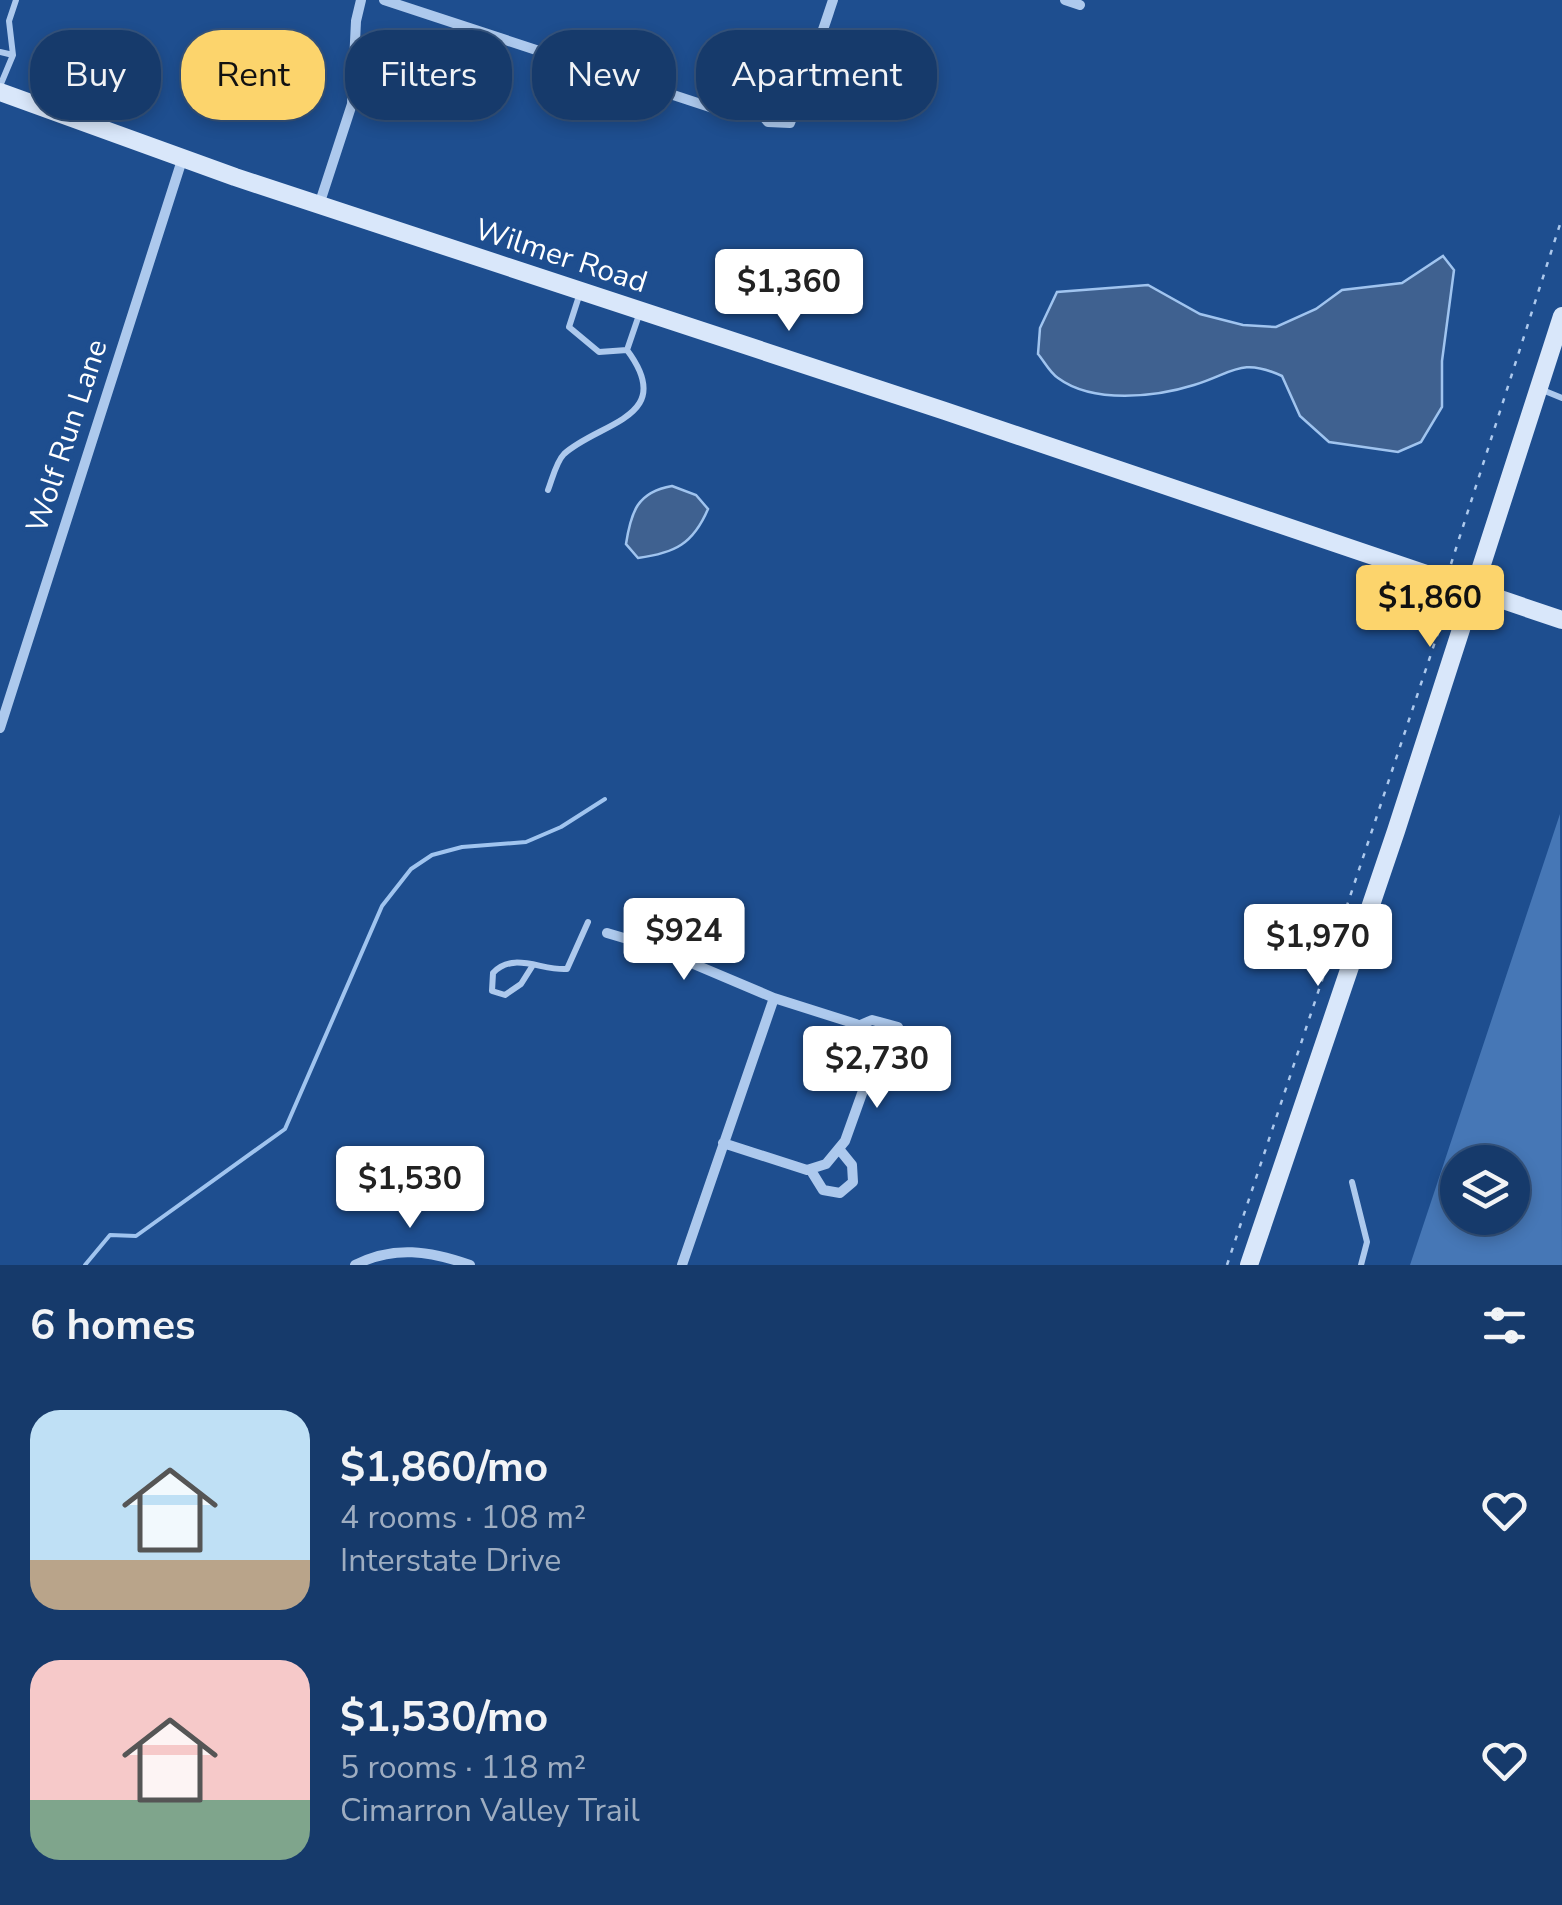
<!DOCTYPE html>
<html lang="en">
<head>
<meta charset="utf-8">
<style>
	:root { --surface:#163a6b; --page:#234573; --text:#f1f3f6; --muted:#9eadc1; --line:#35547e; --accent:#fcd46c }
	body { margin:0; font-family:"Nunito Sans",sans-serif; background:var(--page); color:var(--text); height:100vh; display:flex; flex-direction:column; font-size:38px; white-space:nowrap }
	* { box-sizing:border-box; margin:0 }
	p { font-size:32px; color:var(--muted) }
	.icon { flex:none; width:55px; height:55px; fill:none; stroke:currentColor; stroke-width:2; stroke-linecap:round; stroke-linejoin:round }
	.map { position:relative; height:1265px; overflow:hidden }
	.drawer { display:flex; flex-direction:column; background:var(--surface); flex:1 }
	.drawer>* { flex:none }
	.top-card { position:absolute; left:30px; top:30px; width:1000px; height:90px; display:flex; gap:20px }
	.buttons { position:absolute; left:1440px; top:1145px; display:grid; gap:20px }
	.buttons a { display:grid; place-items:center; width:90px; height:90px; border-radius:50%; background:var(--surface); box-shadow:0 5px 15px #0003,0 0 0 2px var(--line); font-size:50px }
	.price { position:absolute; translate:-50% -85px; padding:0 22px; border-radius:10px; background:#fff; color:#222; font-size:32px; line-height:65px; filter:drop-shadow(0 2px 5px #0008) }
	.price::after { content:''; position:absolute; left:50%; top:60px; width:30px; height:22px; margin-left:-15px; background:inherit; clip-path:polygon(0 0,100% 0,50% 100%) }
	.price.current { background:var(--accent); color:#111 }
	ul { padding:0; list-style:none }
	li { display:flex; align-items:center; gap:30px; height:250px; padding:0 30px }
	li span { display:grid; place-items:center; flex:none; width:280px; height:200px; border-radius:30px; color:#555 }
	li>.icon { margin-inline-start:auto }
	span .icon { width:120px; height:120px; fill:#fffc; stroke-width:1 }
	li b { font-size:42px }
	h2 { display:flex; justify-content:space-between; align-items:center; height:120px; padding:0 30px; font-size:42px }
	.pill { padding:0 35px; border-radius:40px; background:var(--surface); box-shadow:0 5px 15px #0003,0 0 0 2px var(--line); font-size:35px; line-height:90px }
	.pill.current { background:var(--accent); color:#111 }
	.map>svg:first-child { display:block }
	.water { fill:#3f6190; stroke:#a0c4ef; stroke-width:2.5 }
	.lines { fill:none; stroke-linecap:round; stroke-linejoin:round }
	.stream { stroke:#a0c4ef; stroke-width:4 }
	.building { fill:#4677b6; fill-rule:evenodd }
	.path { stroke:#adc9ed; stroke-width:2.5; stroke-dasharray:5 8; stroke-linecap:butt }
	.lane { stroke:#adc9ed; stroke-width:6 }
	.street { stroke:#adc9ed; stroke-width:10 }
	.secondary { stroke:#d9e7fa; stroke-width:18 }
	.labels { text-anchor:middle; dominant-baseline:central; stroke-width:9; stroke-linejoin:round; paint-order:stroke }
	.street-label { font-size:30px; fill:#fff; stroke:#1e4e8f }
</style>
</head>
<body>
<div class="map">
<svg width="1562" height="1265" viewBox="0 0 1562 1265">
	<rect width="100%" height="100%" fill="#1e4e8f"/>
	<!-- water -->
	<path class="water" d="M1443,256L1454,270L1442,361V407L1421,442L1398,452L1329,442L1300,416L1282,376C1241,357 1233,373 1194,385C1156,397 1093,404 1058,378C1050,373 1044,361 1038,354L1040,328L1057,292L1148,285L1200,314L1243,325L1276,327L1316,309L1342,290L1402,283Z
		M672,486L696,495L708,509C693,544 675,553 638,558L626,544C631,512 637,492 672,486Z"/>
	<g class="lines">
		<!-- stream -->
		<path class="stream" d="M85,1265L110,1235L136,1236L285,1129L382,906L411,869L432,855L462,847L526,842L561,827L605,799"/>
	</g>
	<!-- building -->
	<path class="building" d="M1560,814L1562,1265H1410ZM1458,1162H1512V1218H1458Z"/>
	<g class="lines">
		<!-- path -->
		<path class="path" d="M1451,564L1562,218
			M1227,1265L1450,597"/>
		<!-- lane -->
		<path class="lane" d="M0,52L13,55L0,86
			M13,55L9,21L16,0
			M580,293L569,327L599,352L627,350
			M1540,389L1562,398
			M548,490C552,480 556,462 564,454C599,422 678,418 627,350L640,312
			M533,965L521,984L505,995L492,991L493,973C513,951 542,971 567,969L588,922
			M1352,1182L1367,1242L1361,1265"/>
		<!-- street -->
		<path class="street" d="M384,0L722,111C803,106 810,68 833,0
			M1065,0L1080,5
			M756,108L768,122L790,123L797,105L792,91
			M319,205L352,104L356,21L361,0
			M0,728L182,160
			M607,933L651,946L774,998L856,1024L870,1038L874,1060L845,1141L826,1164L807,1170L723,1143
			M858,1026L872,1020L898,1027L903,1038L900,1049L884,1060H874
			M810,1169L823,1190L840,1193L853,1182L852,1165L839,1149
			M355,1265C394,1245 430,1251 470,1265
			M682,1265L774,998"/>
		<!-- secondary -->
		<path class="secondary" d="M0,92L235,177L945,411L1562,620
			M1249,1265L1396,831L1562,316"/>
	</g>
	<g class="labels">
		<!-- street labels -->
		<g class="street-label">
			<text transform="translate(561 256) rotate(18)">Wilmer Road</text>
			<text transform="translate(67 436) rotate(-72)">Wolf Run Lane</text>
		</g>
	</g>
</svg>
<div class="buttons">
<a><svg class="icon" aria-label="layers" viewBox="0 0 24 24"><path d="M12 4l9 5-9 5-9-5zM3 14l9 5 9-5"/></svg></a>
</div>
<b class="price" style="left:789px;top:334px">$1,360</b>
<b class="price current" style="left:1430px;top:650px">$1,860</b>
<b class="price" style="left:684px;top:983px">$924</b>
<b class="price" style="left:1318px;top:989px">$1,970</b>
<b class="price" style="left:877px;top:1111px">$2,730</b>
<b class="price" style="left:410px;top:1231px">$1,530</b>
<div class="top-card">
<a class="pill">Buy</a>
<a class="pill current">Rent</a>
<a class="pill">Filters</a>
<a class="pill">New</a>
<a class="pill">Apartment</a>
</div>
</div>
<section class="drawer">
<h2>6 homes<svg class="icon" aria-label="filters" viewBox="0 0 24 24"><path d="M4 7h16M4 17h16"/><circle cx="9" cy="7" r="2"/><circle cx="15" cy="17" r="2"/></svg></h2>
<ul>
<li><span style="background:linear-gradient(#bfe0f5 75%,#b9a48a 0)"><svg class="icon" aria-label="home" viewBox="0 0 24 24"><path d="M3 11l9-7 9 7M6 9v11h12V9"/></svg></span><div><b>$1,860/mo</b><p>4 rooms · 108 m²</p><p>Interstate Drive</p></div><svg class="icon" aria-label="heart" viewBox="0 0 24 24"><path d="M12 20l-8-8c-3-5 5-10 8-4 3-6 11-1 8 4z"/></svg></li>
<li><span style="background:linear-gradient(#f6c9c9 70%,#7fa58c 0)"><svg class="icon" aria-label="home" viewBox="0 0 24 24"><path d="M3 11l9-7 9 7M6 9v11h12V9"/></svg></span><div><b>$1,530/mo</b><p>5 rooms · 118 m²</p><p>Cimarron Valley Trail</p></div><svg class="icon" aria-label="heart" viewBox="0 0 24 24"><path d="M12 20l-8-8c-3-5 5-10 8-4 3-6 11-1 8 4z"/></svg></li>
</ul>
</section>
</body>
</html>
